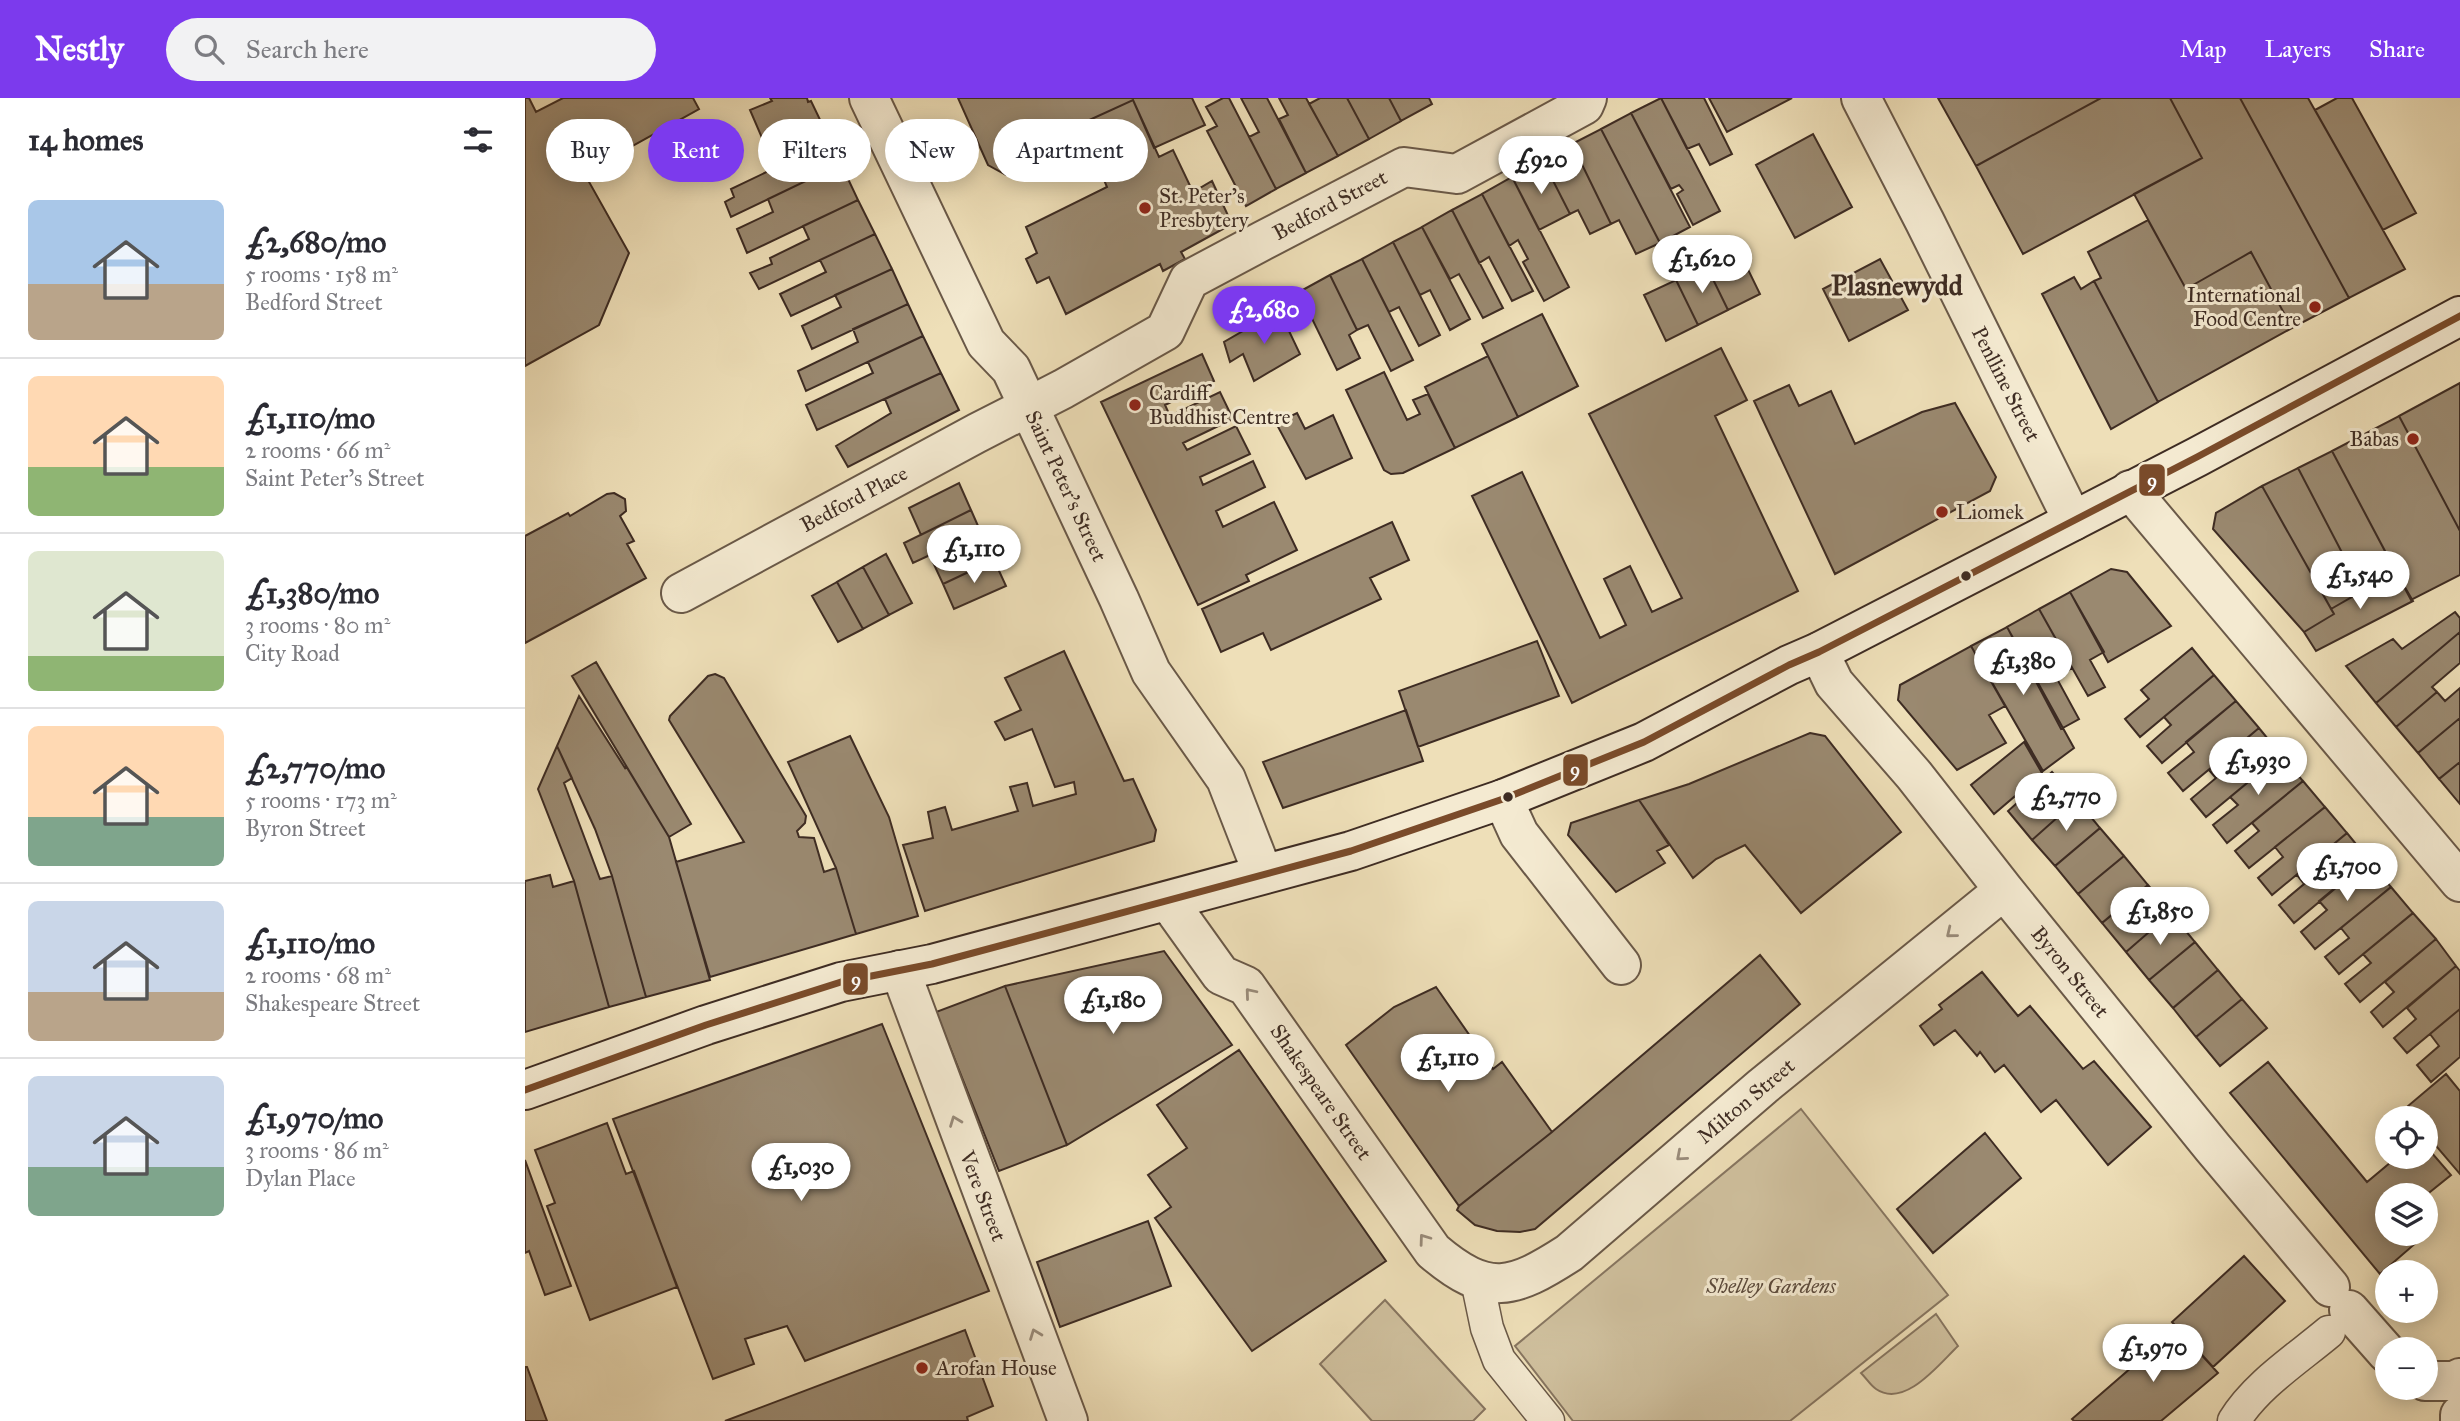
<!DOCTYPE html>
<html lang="en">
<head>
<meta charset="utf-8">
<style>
	:root { --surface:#fff; --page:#f2f2f3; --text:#2b2b33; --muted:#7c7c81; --line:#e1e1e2; --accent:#7c3aed }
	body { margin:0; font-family:"IM FELL Great Primer",serif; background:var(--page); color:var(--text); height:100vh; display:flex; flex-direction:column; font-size:26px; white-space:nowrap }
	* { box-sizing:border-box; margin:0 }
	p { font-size:23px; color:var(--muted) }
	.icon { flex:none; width:38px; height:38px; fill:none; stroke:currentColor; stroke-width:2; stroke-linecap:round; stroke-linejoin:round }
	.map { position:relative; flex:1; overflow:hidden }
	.sheet { display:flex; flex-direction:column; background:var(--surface); width:525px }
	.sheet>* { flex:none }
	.top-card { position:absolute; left:21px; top:21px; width:665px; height:63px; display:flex; gap:14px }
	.fabs { position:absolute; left:1850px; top:1008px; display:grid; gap:14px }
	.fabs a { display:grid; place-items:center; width:63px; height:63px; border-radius:50%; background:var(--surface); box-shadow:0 4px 18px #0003; font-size:35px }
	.price { position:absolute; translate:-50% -60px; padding:0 16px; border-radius:24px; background:#fff; color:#222; font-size:23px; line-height:46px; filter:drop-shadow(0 2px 4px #0008) }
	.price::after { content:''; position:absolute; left:50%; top:42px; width:21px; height:16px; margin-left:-10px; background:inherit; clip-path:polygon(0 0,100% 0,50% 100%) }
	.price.active { background:var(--accent); color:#fff }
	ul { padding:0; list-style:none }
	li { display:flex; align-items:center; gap:21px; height:175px; padding:0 28px }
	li+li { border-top:2px solid var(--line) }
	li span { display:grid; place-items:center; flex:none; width:196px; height:140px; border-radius:10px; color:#555 }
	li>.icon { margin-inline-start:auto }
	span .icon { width:84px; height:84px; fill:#fffc; stroke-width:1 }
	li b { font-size:30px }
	h2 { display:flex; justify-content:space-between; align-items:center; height:84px; padding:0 28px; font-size:30px }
	.pill { padding:0 24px; border-radius:32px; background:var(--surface); box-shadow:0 4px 18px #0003; font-size:24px; line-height:63px }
	.pill.active { background:var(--accent); color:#fff }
	header { display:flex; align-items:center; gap:42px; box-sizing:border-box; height:98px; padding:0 35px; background:var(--accent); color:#fff }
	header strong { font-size:33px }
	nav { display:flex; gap:38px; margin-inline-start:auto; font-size:24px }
	.search { width:490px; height:63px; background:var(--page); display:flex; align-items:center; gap:18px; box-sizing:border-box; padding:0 24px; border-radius:38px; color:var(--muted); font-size:26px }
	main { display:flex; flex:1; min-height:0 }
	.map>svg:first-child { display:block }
	.green { fill:#d0c19f; stroke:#877661; stroke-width:2 }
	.building { fill:#9a8970; stroke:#3e2c23; stroke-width:2 }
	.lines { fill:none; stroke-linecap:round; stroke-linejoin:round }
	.pedestrian-casing { stroke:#6a5948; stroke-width:35 }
	.minor-casing { stroke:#6a5948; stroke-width:42 }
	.secondary-casing { stroke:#3e2c23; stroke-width:42 }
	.pedestrian { stroke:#f4ead1; stroke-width:32 }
	.minor { stroke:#f4ead1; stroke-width:38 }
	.secondary { stroke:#f4ead1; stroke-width:38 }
	.bus-1-casing { stroke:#f4ead1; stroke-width:12 }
	.bus-1 { stroke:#7a4b2a; stroke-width:7 }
	.oneway { stroke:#998b7a }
	.poi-dot { fill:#8f2418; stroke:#f4ead1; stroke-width:2.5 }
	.bus-dot { fill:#3e2c23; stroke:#f4ead1; stroke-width:2.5 }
	.labels { text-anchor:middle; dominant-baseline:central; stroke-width:6; stroke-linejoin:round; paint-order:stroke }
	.poi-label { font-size:21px; fill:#3e2c23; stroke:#f4ead1; text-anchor:start }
	.street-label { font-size:21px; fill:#3e2c23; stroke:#f4ead1 }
	.park-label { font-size:21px; font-style:italic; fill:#5b4a3c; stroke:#f4ead1 }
	.district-label { font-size:28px; font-weight:bold; fill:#3e2c23; stroke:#f4ead1 }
	.line-badge { stroke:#f4ead1; stroke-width:2.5 }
	.badge-label { font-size:19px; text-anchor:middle; font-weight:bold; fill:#fff }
</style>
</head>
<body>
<header>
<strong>Nestly</strong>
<div class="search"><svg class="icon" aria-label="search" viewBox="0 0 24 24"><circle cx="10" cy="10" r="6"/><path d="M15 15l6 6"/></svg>Search here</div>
<nav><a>Map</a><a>Layers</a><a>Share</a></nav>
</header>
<main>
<section class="sheet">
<h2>14 homes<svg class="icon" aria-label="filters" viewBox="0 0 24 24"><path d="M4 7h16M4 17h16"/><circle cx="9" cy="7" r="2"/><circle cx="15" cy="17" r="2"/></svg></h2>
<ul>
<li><span style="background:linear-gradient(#a9c7e8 60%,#b9a48a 0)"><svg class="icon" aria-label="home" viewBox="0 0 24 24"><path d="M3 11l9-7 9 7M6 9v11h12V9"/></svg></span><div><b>£2,680/mo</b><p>5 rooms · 158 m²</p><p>Bedford Street</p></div></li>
<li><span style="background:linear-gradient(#ffd9b3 65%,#8fb573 0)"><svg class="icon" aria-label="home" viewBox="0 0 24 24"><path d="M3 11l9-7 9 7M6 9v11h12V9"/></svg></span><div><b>£1,110/mo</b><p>2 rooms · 66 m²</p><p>Saint Peter's Street</p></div></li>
<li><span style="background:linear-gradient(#dfe7d0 75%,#8fb573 0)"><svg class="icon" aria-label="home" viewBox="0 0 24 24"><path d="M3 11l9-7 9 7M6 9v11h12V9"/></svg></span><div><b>£1,380/mo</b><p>3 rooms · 80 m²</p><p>City Road</p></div></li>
<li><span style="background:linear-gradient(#ffd9b3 65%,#7fa58c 0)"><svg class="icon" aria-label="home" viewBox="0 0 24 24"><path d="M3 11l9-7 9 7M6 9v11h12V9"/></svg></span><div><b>£2,770/mo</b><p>5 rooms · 173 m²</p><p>Byron Street</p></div></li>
<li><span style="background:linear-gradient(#c9d6e8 65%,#b9a48a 0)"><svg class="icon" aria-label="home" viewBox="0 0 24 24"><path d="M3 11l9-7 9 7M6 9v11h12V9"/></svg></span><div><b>£1,110/mo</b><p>2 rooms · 68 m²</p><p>Shakespeare Street</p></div></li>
<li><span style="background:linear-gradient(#c9d6e8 65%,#7fa58c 0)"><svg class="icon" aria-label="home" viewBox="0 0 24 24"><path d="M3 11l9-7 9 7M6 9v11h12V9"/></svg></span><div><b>£1,970/mo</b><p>3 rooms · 86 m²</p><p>Dylan Place</p></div></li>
</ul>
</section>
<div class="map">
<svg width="1935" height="1323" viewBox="0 0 1935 1323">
	<rect width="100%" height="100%" fill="#eedfb8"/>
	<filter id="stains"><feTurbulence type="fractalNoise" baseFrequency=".00286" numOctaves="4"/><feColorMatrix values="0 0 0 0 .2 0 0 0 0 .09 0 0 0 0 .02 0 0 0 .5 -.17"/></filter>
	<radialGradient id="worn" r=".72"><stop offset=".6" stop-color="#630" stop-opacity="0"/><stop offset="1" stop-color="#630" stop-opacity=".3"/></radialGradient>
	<!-- green -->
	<path class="green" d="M1276,1011L1423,1197L1265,1323H1048L990,1248Z
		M860,1202L960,1311L948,1323H847L795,1266Z
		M1411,1216L1433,1248C1415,1265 1380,1311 1351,1291C1346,1288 1341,1280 1336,1275Z"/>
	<!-- building -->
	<path class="building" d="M0,0H4L11,14L38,0H168L174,11L59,75L104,155L74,227L0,268Z
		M245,0H282L283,4L286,3L299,30L244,56L225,12L247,3Z
		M433,0H667L680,27L629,50L608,2L560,24L557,62L525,76L508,66L481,77L463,67Z
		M698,0H704L751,91L721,108L682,33L692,28L681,9Z
		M716,0H742L781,75L751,91L724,39L734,34Z
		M754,0H781L813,58L781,75L754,21L763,17Z
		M795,0H822L844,41L813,58L784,6Z
		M822,0H864L876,23L844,41Z
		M864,0H904L907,6L876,23Z
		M1136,0L1195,113L1168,127L1152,96L1158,92L1154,87L1146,91L1106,15Z
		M1136,0H1179L1207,56L1185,67L1174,46L1162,51Z
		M1184,0H1267L1202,34Z
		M1413,0H1576L1451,68Z
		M1576,0H1645L1677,60L1498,156L1451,68Z
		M1645,0H1715L1824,200L1767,230L1726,154L1661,191L1609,96L1677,60Z
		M1715,0H1783L1880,171L1824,200Z
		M1812,0H1827L1891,115L1858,132L1790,12Z
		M608,2L634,59L648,52L668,94L687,83L707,126L656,154L660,161L638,173L635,166L541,216L524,179L512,185L501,161L512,155L501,129L582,89L559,34L560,24Z
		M1106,15L1165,129L1135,145L1076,31Z
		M299,30L316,66L206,119L200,104L209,99L206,91L250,70L244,56Z
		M1076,31L1135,145L1111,156L1094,122L1086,126L1047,46Z
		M1288,36L1327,109L1270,140L1231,67Z
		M1047,46L1086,126L1065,136L1053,112L1045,116L1018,63Z
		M1018,63L1045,116L1014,132L987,79Z
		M316,66L333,102L222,155L212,131L248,114L243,101Z
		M987,79L1044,189L1019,203L998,164L1003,161L993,142L984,148L957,96Z
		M957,96L1008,193L987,203L964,159L954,165L927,112Z
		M333,102L350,136L234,191L225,175L247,166L245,160L284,141L278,128Z
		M927,112L978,210L958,220L934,176L925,181L897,129Z
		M1623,122L1661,191L1726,154L1767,230L1633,304L1569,183L1576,180L1563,154Z
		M897,129L945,221L925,232L905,192L895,197L868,144Z
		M350,136L367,171L266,218L255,196L301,174L295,162Z
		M868,144L915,237L894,248L874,209L864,214L837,161Z
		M1213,151L1235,196L1203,212L1181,167Z
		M837,161L888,262L866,273L843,227L832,232L805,177Z
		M1355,161L1383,212L1324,243L1298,191Z
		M1181,167L1203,212L1173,227L1151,182Z
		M367,171L383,206L287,251L277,228L316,209L310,197Z
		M805,177L832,232L824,237L835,260L812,272L774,194Z
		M1549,179L1556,191L1569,183L1633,304L1586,331L1517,196Z
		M1151,182L1173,227L1141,243L1119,197Z
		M383,206L398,238L281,293L273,273L333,244L328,231Z
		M754,212L775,256L729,283L718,256L705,264L699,244Z
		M1017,216L1053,288L993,319L957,246Z
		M398,238L416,275L292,332L281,307L348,275L343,264Z
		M1196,250L1222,302L1190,318L1273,493L1047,605L947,398L997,374L1075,540L1101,527L1079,481L1105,468L1127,514L1157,500L1064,316Z
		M677,256L689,283L640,307L645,318L695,294L708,321L658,345L662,352L711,328L725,356L675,379L678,387L728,363L740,389L691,413L698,429L749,404L772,452L721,477L724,483L673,507L576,304Z
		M963,258L993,319L930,350L900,289Z
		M859,274L882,322L895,316L888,302L903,296L930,350L878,375L866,376L859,372L821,292Z
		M416,275L434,312L323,369L311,348L366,315L360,301Z
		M1935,285V433L1874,318Z
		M1264,287L1274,308L1306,293L1330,346L1397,314L1430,305L1471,379L1465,393L1310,476L1229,303Z
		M772,315L780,331L808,317L827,360L781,381L751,325Z
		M1874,318L1935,433V477L1886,502L1807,353Z
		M1807,353L1871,474L1837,493L1773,370Z
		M1773,370L1837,493L1806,511L1737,388Z
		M434,385L446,412L396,437L384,410Z
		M1737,388L1809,516L1779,534L1688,431L1691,415Z
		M89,395L100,401L101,413L95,418L109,443L102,446L121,480L0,545V438L43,415L45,418L82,396Z
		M446,412L457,437L406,460L405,457L388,465L379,445Z
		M867,424L884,462L845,480L856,501L746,552L738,535L696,554L677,511Z
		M457,437L469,462L418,486L406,460Z
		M361,456L387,505L364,517L338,469Z
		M469,462L481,488L429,511L418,486Z
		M338,469L364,517L338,531L312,484Z
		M1586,471L1602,474L1646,528L1583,564L1545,494Z
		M1871,474L1888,503L1791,553L1779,534L1809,516L1806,511Z
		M312,484L338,531L313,544L287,498Z
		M1545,494L1579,554L1565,562L1580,589L1563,598L1514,511Z
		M1514,511L1547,570L1531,579L1554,621L1536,631L1482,529Z
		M1930,514L1935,520V534L1851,605L1821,568L1868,541L1877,551Z
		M1482,529L1549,650L1518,673L1446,548Z
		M1935,534V565L1907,589L1912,594L1871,629L1851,605Z
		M1012,543L1034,598L893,649L874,593Z
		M1446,548L1480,608L1464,617L1481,645L1432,672L1373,602L1375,587Z
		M1667,550L1689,577L1615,639L1600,621L1624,601L1616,592Z
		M539,553L599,683L608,681L631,732L629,743L400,813L378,747L408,740L403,714L420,709L427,732L493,713L485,689L502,685L508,708L551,696L549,684L530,689L507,631L480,642L470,624L496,612L480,580Z
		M71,564L166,726L144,739L47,578Z
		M190,576L199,580L281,718L280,725L272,733L274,739L289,740L299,774L311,770L331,836L185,879L151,764L219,744L144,622L145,618L183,578Z
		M1689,577L1711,603L1637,665L1622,648L1646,627L1639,619Z
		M1935,590V620L1893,655L1871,629L1912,594L1920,603Z
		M54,598L100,670L101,668L144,739L185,882L121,899L87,778L70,731L32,648Z
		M1711,603L1734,630L1658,693L1643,675L1669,654L1661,644Z
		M881,612L898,663L758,710L738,664Z
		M1935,620V664L1914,681L1893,655Z
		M1734,630L1756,657L1681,719L1666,701L1691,680L1684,672Z
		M1285,635L1300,638L1376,734L1276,815L1220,747L1191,761L1168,780L1114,702L1164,686Z
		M325,638L364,719L393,818L331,836L311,770L263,664Z
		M1499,644L1517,675L1469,716L1446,687Z
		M32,648L47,680L39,685L75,781L87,778L121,899L84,909L49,783L13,691Z
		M1756,657L1778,683L1702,745L1688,727L1713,707L1705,699Z
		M1935,664V706L1914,681Z
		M1527,674L1552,702L1507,742L1483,713Z
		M1778,683L1800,709L1724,770L1710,753L1734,733L1727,725Z
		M1114,702L1144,747L1132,753L1140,765L1091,794L1043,737L1046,725Z
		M1552,702L1575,730L1530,768L1507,742Z
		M1800,709L1822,735L1747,797L1733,780L1758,759L1750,749Z
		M1575,730L1599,758L1553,796L1530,768Z
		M1822,735L1844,762L1769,825L1754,807L1779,786L1772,777Z
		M1599,758L1623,787L1577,825L1553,796Z
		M1844,762L1866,789L1790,851L1776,834L1802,812L1794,803Z
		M25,777L28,789L49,783L84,909L0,934V783Z
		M1623,787L1646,815L1601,854L1577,825Z
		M1866,789L1888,815L1814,876L1800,859L1824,840L1816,830Z
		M1646,815L1670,844L1624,882L1601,854Z
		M1888,815L1911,841L1835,904L1820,886L1846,865L1838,856Z
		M1911,841L1931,868L1858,929L1846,914L1869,894L1860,884Z
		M1670,844L1693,872L1648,910L1624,882Z
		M639,853L707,947L542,1047L480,888Z
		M1235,857L1275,906L1010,1131L995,1134L972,1133L950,1127L932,1112L934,1108L1027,1034Z
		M1931,868L1935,873V911L1882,955L1869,940L1891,921L1882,910Z
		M1693,872L1717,901L1671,939L1648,910Z
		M1457,874L1493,918L1505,908L1558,971L1569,963L1626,1029L1583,1067L1531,1002L1516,1014L1479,967L1470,974L1455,954L1452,958L1430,932L1409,947L1395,928L1417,911L1414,907Z
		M480,888L542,1047L474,1073L411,914Z
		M911,889L968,971L977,964L1027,1034L934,1108L821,947L869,909Z
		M1717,901L1742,930L1695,968L1671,939Z
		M1935,911V959L1906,984L1892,967L1914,948L1905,936Z
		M357,926L464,1193L280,1263L262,1228L220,1241L229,1266L188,1281L88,1021Z
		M714,952L861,1163L727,1253L630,1120L646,1109L623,1077L662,1050L632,1007Z
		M1743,964L1842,1084L1872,1059H1900V1047L1926,1077L1900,1098L1862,1097V1136H1885L1892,1144L1855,1176L1705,995Z
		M1921,976L1935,993V1076L1900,1035V1020H1893L1883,1008Z
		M82,1025L101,1076L109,1073L152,1189L65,1222L22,1108L30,1105L10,1052Z
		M1460,1035L1496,1080L1408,1155L1372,1111Z
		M0,1062L46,1188L20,1197L4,1153L0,1155Z
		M623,1123L646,1188L535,1229L512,1164Z
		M1719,1158L1760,1203L1688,1269L1647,1224Z
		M1652,1230L1693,1275L1636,1323H1549L1547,1321Z
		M440,1232L468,1308L442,1319L443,1323H200Z
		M0,1269H2L22,1323H0Z"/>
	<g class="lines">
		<defs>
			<path id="pedestrian" d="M952,1182L962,1230L974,1262L1023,1323
				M1709,1323C1731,1287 1772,1261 1804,1234"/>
			<path id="minor" d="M344,0L461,245L486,271L594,501L626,574L701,681L738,776
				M1336,0L1400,124L1548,423
				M1605,392L1935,784
				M156,495L452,335L538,291L640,233L664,182L739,142L879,69L932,76L1059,7L1062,0
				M1294,554L1309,585L1389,677L1479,792L1688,1050L1805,1189
				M978,701L994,736L1096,867
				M643,803L696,877L721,888L908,1153C963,1200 988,1191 1044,1155L1238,988L1479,792
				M375,872L543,1323
				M1824,1212L1862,1255
				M1900,1283H1929L1935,1280
				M1935,1317V1322"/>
			<path id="secondary" d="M0,992L181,927L316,884L407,866L826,753L978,701L1119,644L1264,567L1294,554L1672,359L1935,218"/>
		</defs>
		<!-- pedestrian casing -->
		<use href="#pedestrian" class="pedestrian-casing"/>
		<!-- minor casing -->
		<use href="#minor" class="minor-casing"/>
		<!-- secondary casing -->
		<use href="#secondary" class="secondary-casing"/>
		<!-- pedestrian -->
		<use href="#pedestrian" class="pedestrian"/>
		<!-- minor -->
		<use href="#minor" class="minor"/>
		<!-- secondary -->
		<use href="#secondary" class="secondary"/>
		<defs>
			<path id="bus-1" d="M0,992L181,927L316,884L407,866L826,753L978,701L1119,644L1264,567L1294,554L1672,359L1935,218"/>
		</defs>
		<!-- bus-1 casing -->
		<use href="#bus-1" class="bus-1-casing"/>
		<!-- bus-1 -->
		<use href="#bus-1" class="bus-1"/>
	</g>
	<!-- one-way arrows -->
	<defs><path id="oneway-chevron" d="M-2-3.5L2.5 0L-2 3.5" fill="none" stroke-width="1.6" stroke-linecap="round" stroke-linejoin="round" transform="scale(1.75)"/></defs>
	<g class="oneway">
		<use href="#oneway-chevron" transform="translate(1426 835) rotate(141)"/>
		<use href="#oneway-chevron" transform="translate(725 895) rotate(-130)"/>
		<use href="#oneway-chevron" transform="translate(430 1023) rotate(-111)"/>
		<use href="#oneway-chevron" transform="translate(1156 1058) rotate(139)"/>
		<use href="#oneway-chevron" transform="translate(899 1141) rotate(-126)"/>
		<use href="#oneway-chevron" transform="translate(510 1236) rotate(-111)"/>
	</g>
	<!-- markers -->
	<g class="poi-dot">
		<circle cx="620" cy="110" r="7"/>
		<circle cx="1790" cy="209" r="7"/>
		<circle cx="610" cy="307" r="7"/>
		<circle cx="1888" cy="341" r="7"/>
		<circle cx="1417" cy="414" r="7"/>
		<circle cx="397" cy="1270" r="7"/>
	</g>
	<g class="bus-dot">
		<circle cx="1441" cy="478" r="6"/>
		<circle cx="983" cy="699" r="6"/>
	</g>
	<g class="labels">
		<!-- poi labels -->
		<g class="poi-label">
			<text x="634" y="98">St. Peter's<tspan x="634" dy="24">Presbytery</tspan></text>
			<text x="1776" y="197" text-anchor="end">International<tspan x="1776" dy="24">Food Centre</tspan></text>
			<text x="624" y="295">Cardiff<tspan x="624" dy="24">Buddhist Centre</tspan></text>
			<text x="1874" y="341" text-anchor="end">Babas</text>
			<text x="1431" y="414">Liomek</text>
			<text x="411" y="1270">Arofan House</text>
		</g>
		<!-- street labels -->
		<g class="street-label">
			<text transform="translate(805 107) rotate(-28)">Bedford Street</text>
			<text transform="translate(1481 286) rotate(63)">Penlline Street</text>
			<text transform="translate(541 388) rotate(65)">Saint Peter's Street</text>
			<text transform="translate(329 401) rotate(-28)">Bedford Place</text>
			<text transform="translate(1545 874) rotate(51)">Byron Street</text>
			<text transform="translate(796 994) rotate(55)">Shakespeare Street</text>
			<text transform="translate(1221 1003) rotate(-40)">Milton Street</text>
			<text transform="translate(458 1098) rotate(69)">Vere Street</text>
		</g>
		<!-- park labels -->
		<g class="park-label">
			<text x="1246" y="1188">Shelley Gardens</text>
		</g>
		<!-- district labels -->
		<g class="district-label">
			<text x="1372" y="187">Plasnewydd</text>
		</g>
	</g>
	<g class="line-badge">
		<rect x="1613" y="365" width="28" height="34" rx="7" fill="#7a4b2a"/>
		<rect x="1037" y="655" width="27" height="34" rx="7" fill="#7a4b2a"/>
		<rect x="317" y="864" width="27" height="34" rx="7" fill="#7a4b2a"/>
	</g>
	<g class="badge-label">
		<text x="1627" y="389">9</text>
		<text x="1050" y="678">9</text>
		<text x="331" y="888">9</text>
	</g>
	<rect width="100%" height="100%" filter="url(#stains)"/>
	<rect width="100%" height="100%" fill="url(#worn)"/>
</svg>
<div class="fabs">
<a><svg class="icon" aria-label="locate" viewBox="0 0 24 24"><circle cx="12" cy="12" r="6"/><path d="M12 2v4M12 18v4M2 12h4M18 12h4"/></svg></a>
<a><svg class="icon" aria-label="layers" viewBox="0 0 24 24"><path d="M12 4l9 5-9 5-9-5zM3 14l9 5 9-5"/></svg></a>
<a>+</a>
<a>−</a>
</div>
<b class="price" style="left:1016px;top:98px">£920</b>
<b class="price" style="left:1177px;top:197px">£1,620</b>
<b class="price active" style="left:739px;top:248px">£2,680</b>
<b class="price" style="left:449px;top:487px">£1,110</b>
<b class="price" style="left:1835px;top:513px">£1,540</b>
<b class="price" style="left:1498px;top:599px">£1,380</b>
<b class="price" style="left:1733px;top:699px">£1,930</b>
<b class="price" style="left:1541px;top:735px">£2,770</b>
<b class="price" style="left:1822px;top:805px">£1,700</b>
<b class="price" style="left:1635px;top:849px">£1,850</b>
<b class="price" style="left:588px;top:938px">£1,180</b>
<b class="price" style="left:923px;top:996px">£1,110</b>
<b class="price" style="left:276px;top:1105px">£1,030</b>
<b class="price" style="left:1628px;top:1286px">£1,970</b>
<div class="top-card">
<a class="pill">Buy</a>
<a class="pill active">Rent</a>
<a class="pill">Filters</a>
<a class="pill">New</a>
<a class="pill">Apartment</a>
</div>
</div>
</main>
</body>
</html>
